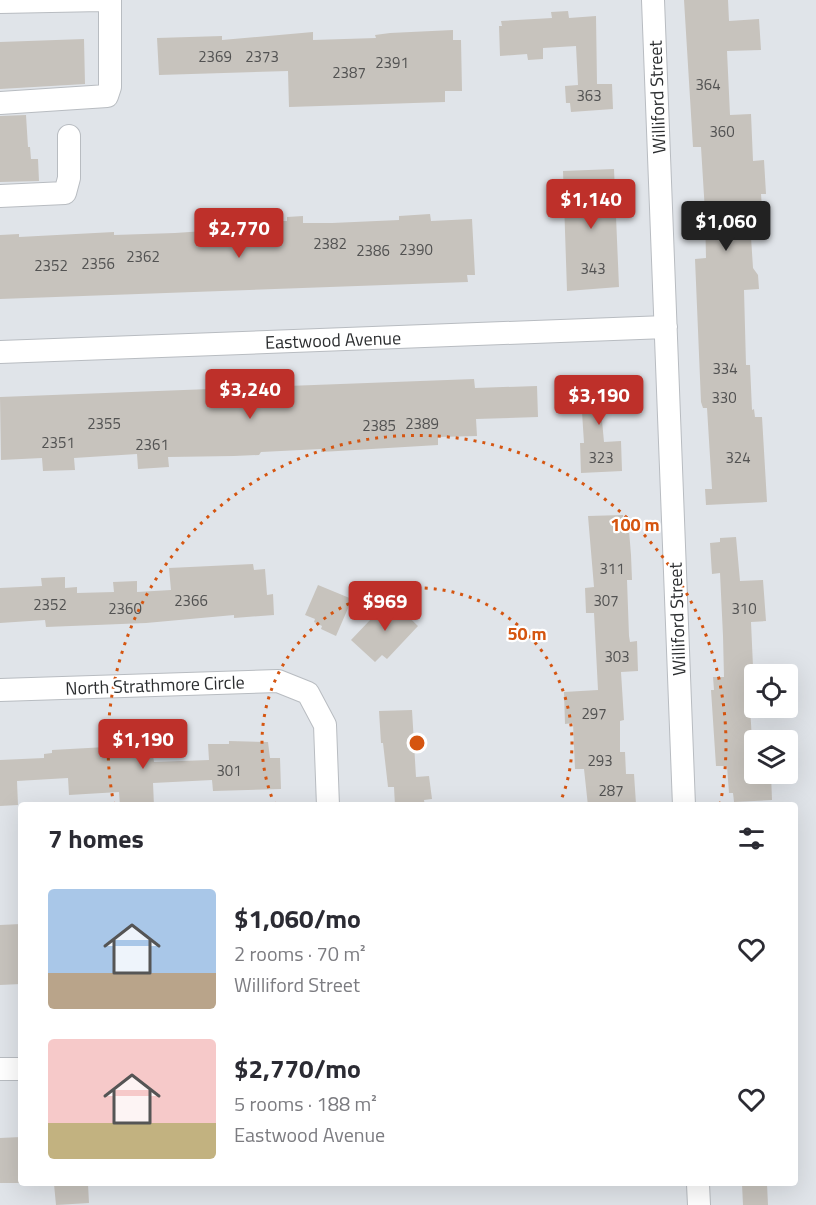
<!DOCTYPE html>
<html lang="en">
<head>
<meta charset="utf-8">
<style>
	:root { --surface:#fff; --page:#f7f7f7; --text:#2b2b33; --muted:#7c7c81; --accent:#be302a }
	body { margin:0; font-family:"Titillium Web",sans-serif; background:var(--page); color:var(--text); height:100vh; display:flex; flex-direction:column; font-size:22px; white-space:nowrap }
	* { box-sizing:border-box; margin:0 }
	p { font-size:20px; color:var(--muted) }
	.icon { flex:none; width:33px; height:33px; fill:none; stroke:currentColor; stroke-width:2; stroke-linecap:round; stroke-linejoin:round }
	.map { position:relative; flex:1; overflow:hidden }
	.panel { position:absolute; left:18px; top:802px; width:780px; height:384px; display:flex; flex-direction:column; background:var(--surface); border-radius:6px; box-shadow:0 6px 24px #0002 }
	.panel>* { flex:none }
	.buttons { position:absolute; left:744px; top:664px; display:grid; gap:12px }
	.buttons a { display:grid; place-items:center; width:54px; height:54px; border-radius:6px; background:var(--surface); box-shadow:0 6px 24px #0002; font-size:30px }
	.price { position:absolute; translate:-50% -51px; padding:0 14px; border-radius:6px; background:var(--accent); color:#fff; font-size:20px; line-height:39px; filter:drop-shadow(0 2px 3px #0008) }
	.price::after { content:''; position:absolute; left:50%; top:36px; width:18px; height:14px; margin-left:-9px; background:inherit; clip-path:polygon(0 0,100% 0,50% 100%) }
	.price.active { background:#222; color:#fff }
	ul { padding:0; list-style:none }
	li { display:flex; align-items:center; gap:18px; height:150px; padding:0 30px }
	li span { display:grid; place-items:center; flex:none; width:168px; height:120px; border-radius:6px; color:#555 }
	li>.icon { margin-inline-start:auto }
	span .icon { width:72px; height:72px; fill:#fffc; stroke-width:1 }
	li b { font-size:26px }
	h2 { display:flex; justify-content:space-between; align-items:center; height:72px; padding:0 30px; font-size:26px }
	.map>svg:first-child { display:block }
	.building { fill:#c7c3bd }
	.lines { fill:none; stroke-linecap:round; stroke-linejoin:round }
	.minor-casing { stroke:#b8bcc1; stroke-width:24 }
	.minor { stroke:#fff; stroke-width:22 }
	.ring { fill:none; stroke:#d55510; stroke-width:3; stroke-dasharray:3 6 }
	.labels { text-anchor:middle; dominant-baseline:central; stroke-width:4.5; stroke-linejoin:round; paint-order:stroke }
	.number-label { font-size:15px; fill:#525252 }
	.street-label { font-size:18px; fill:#2b2d2f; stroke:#fff }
	.centre { fill:#d55510; stroke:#fff; stroke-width:3 }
	.ring-label { font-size:18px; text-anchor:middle; font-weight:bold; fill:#d55510; stroke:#fff; stroke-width:4.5; stroke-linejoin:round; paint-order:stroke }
</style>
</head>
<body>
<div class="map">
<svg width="816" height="1205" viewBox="0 0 816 1205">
	<rect width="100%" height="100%" fill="#e0e4e9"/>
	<!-- building -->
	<path class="building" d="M684,0H728L729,21L759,19L761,50L727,51L730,115L751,114L753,161L764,160L766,194H761L764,236L751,237L753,268L758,275L759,289L744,290L746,365H750L752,410L754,409L755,417H762L767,502L706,505L705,489H712L707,408H703L701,402L695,259L706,258L705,212L701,147H693Z
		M568,11L569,18L596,16L597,84H612L613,109L571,112L570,103H566L565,86L578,85L576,46L543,48V59L528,60L527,54L500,56L499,26H502L501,21L552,18L551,12Z
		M453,30V40H461L462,91H445V102L289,107L288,71L159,75L157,38L222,36V40L313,32V40L376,38L375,35L390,33Z
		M84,39L85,84L0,89V42Z
		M26,115L28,147H30L31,159H38L39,181L0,182V116Z
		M614,169L619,287L567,291L563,171Z
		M430,214L431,221L472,219L475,275H467L468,282L0,299V235L19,234V237L114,232V235L175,233L279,226L278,221H287V217L303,216V223H332L399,220V216Z
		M619,378L621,409L601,410L604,442L621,441L622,471L581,473L580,443H584L580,381Z
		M474,379L475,388L537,386L538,417L476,419L477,436L438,437V445L338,451L321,452V449L261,452L259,455L234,456L168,457L169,467L138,469L137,454L74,458L75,470L43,471L42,458L1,460L0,397Z
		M623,515V519L628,518L631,555L632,580H627L629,636L630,642L637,641L638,671L621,672L624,720L620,721V752H625L626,774H634L636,804L588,806L584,769H575L573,723L565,724L564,692L598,690L594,613H586L585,588L594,587L588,516Z
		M736,537L740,581L763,580L766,621L751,622L754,689H751L750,707L752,740H754V774H771L772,800L734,802L733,793H729L727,766H716L711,690H714L713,677H724L723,636L720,573L712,574L710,543L720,542V538Z
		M253,564L254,570L265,569L267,595L273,594L274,615L234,618V615L146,623L46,627L45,620L0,623V588L42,586L41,578L65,577V588L77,587V593L114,592L113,582L137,581V592L171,590L169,568Z
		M318,585L352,599L336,636L321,629L322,626L314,622L315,619L305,615Z
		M390,599L418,626L387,659L382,655L375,662L351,640Z
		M412,710L416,777L429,776L432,799L424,800L425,806H395L394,787H388L383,743H381L379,711Z
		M150,738L154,762L209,760L208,744H229V741L268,742L270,758H280L281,789L213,791L212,780L153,783L154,806H120L119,792L69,795L68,778L17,781L18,805L0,806V760L44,758V754L52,753V750L106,747V742Z
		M21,924V984L0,985V925Z
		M21,1137V1183H0V1138Z
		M54,1184H88L89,1203L56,1205Z
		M742,1184H767L768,1205H743Z"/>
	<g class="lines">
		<defs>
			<path id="minor" d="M653,0L684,806
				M0,2L102,0
				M0,103L107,96L110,87V0
				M0,196L65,193L69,178V136
				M0,352L666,327
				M0,690L278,681L308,693L325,725L328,806
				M0,1069H21
				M698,1184L699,1205"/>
		</defs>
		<!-- minor casing -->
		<use href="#minor" class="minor-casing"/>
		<!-- minor -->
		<use href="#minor" class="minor"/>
	</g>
	<!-- distance rings -->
	<g class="ring">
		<path d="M275 805A155 155 0 1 1 559 805"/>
		<path d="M114 805A309 309 0 1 1 720 805"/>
	</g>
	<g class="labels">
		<!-- number labels -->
		<g class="number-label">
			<text x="215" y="56">2369</text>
			<text x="262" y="56">2373</text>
			<text x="392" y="62">2391</text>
			<text x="349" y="72">2387</text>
			<text x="708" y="84">364</text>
			<text x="589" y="95">363</text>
			<text x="722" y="131">360</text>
			<text x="330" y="243">2382</text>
			<text x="416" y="249">2390</text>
			<text x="373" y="250">2386</text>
			<text x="143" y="256">2362</text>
			<text x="98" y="263">2356</text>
			<text x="51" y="265">2352</text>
			<text x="593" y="268">343</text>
			<text x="725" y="368">334</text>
			<text x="724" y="397">330</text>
			<text x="104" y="423">2355</text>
			<text x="422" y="423">2389</text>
			<text x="379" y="425">2385</text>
			<text x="58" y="442">2351</text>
			<text x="152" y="444">2361</text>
			<text x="601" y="457">323</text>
			<text x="738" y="457">324</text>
			<text x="612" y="568">311</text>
			<text x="191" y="600">2366</text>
			<text x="606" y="600">307</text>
			<text x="50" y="604">2352</text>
			<text x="125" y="608">2360</text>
			<text x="744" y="608">310</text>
			<text x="617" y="656">303</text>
			<text x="594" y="713">297</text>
			<text x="600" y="760">293</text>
			<text x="229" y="770">301</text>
			<text x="611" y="790">287</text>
		</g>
		<!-- street labels -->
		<g class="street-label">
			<text transform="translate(657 97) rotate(-92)">Williford Street</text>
			<text transform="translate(333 340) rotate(-2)">Eastwood Avenue</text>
			<text transform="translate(677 619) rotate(-92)">Williford Street</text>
			<text transform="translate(155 685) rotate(-2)">North Strathmore Circle</text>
		</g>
	</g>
	<circle cx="417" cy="743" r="9" class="centre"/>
	<g class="ring-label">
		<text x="635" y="531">100 m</text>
		<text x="527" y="640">50 m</text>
	</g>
</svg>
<div class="buttons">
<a><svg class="icon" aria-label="locate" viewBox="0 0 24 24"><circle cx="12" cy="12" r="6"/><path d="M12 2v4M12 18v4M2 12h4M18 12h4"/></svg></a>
<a><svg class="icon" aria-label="layers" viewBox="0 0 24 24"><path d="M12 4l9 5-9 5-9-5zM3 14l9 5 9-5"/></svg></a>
</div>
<b class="price" style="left:591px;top:230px">$1,140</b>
<b class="price active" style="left:726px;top:252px">$1,060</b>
<b class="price" style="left:239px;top:259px">$2,770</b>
<b class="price" style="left:250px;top:420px">$3,240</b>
<b class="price" style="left:599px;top:426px">$3,190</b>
<b class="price" style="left:385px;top:632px">$969</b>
<b class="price" style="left:143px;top:770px">$1,190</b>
<section class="panel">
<h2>7 homes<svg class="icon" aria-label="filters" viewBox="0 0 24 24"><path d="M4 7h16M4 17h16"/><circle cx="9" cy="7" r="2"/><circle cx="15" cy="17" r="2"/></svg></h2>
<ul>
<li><span style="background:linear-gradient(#a9c7e8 70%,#b9a48a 0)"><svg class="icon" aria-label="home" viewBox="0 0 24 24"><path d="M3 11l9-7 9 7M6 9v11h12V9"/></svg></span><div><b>$1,060/mo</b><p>2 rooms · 70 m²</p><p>Williford Street</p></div><svg class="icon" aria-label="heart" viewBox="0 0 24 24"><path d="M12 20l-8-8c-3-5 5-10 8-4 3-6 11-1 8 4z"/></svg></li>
<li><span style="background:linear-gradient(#f6c9c9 70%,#c2b280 0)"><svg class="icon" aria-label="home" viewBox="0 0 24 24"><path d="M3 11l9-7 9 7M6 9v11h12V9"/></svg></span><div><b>$2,770/mo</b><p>5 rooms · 188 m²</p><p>Eastwood Avenue</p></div><svg class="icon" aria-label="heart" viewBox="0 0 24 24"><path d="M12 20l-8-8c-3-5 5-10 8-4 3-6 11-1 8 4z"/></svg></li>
</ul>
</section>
</div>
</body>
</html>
